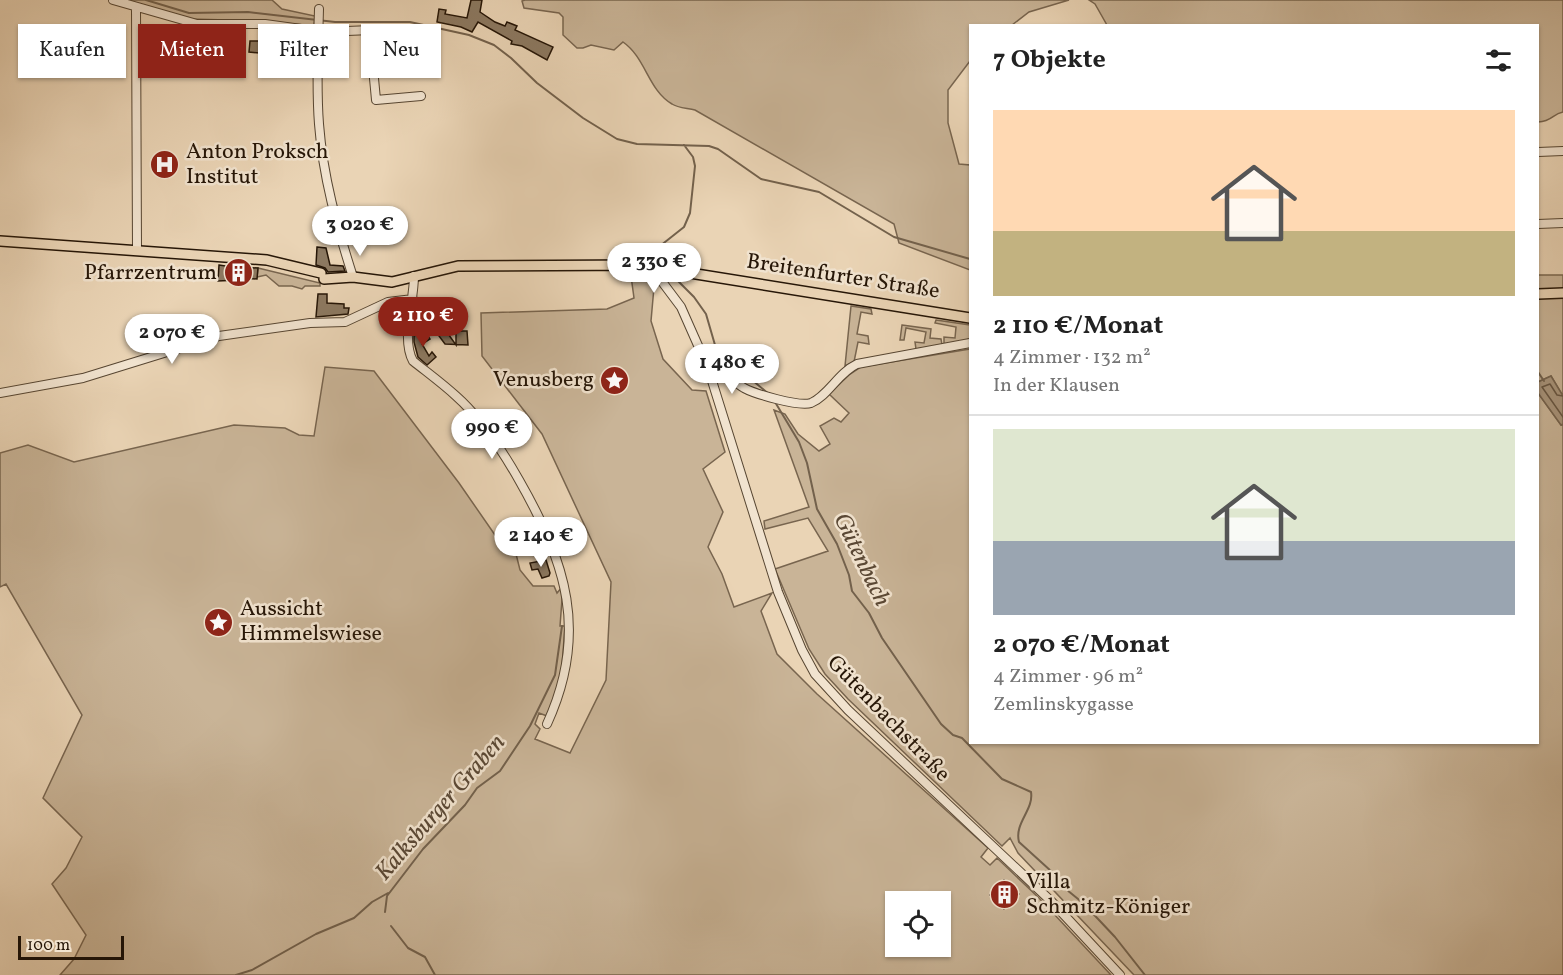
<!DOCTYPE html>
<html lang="de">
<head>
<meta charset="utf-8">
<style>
	:root { --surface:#fff; --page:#f6f6f6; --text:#222; --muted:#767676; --line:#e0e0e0; --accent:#8f2418 }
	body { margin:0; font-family:Vollkorn,serif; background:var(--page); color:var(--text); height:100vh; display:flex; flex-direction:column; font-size:22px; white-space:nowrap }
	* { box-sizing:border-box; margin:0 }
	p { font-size:20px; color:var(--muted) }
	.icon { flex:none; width:33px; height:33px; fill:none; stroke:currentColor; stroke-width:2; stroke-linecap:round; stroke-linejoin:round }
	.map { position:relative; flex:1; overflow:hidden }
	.details { position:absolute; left:969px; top:24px; width:570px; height:720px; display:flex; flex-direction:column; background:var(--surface); border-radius:0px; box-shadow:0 2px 4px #0004 }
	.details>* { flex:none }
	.banner { position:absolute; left:18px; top:24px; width:570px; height:54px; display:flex; gap:12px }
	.tools { position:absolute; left:885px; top:891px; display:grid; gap:12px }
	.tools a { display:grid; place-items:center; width:66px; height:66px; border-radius:0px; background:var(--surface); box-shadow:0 2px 4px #0004; font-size:30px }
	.scale { position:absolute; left:18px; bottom:15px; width:106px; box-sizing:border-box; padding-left:6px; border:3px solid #261607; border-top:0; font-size:16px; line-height:21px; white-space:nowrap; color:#261607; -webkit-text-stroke:4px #f1e3cf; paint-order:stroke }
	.price { position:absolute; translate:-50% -51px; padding:0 14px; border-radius:21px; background:#fff; color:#222; font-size:20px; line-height:39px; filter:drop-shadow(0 2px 3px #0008) }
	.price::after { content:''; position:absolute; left:50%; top:36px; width:18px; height:14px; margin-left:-9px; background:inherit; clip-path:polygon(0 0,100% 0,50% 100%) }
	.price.active { background:var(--accent); color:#fff }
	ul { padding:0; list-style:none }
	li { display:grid; align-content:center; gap:12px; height:318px; padding:0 24px }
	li+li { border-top:2px solid var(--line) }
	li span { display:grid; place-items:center; height:186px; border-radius:0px; color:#555 }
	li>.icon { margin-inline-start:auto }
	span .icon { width:108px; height:108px; fill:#fffc; stroke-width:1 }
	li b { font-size:26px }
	h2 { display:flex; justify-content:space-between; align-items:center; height:72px; padding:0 24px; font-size:26px }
	.pill { padding:0 21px; border-radius:0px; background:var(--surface); box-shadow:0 2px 4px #0004; font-size:21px; line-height:54px }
	.pill.active { background:var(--accent); color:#fff }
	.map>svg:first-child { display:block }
	.green { fill:#c9b497; stroke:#78654f; stroke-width:1.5; fill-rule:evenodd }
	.water { fill:#a7937a; stroke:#73614c; stroke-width:1.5 }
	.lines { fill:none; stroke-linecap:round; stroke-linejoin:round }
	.shore { stroke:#665440; stroke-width:1.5 }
	.stream { stroke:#73614c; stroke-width:2 }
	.building { fill:#8c7961; stroke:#261607; stroke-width:1.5 }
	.minor-casing { stroke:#574632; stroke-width:10 }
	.major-casing { stroke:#261607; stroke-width:12 }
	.minor { stroke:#f1e3cf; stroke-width:8 }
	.major { stroke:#ead4b5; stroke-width:9 }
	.labels { text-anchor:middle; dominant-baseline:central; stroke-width:5; stroke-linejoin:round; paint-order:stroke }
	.poi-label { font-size:22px; fill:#261607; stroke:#f1e3cf; text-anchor:start }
	.street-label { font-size:22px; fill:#261607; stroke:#f1e3cf }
	.water-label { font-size:24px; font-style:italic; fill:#5a4835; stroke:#f1e3cf }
</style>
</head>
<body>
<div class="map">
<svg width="1563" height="975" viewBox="0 0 1563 975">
	<rect width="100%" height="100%" fill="#ead4b5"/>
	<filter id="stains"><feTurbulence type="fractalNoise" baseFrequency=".00333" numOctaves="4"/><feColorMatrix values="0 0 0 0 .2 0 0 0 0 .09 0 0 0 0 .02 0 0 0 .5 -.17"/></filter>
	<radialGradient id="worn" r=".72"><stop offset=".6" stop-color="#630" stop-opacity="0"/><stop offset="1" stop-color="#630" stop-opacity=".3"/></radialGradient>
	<!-- green -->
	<path class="green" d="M126,0H272L282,9L315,16L314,26L265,21L190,19Z
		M525,0H1069L1029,12L1012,25L970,26V61L948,90V123L959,164L970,165V270L899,243L894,224L695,110C687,108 678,108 672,104C648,90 646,58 623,42L614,50L591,45L583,48H577L563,35V17L559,13L524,8L522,1Z
		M1089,0H1563V112C1552,114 1553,121 1538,122V26L1107,25L1095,4Z
		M258,268L320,283V286H305L302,289L292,286H279L266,275L257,277Z
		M638,274L654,287L651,321L663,359L692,390L706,391L725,452L703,469L723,512L708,547L722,574L734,607L772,593L761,611L777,654L817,694L988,848L981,857L990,865L997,858L1039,898L1111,975H60L74,959L86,935L52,884L66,868L82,837L43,798L82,715L6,584L0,587V453L28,445L74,462L234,425L285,428L299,435L314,436L325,367L374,371L459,483L495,535L505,537L514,546L520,570L533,586H554L557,593L563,586L560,626H565L561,679L547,716L539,713L535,724L540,729L535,739L570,753L606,680L611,582L542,434L482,356L481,313L607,309L634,298L631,276ZM896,902H940V946H896Z
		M1538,275H1563V396L1551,376L1538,382Z
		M851,306L871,309L872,314L861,312L857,334L868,336L869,344L858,342L854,362L845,366Z
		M936,320L970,325V339L944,345V337L955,338L956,327L935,323Z
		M902,325L931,329L930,338L941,339L942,345L916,349L915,342L924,343L926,332L906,328L904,340H900Z
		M970,349V742H1538V393L1561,425L1563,424V975H1134L1018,853L1010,838L1002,846L848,699L825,674L809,649L775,569L828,551L808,518L765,529L764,521L809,507L774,410L785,414L798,434L819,451L830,444L820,426L834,418L841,422L849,413L829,394L849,375L861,367Z"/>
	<!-- water -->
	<path class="water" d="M1551,376L1563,396V424L1561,425L1538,393V382Z"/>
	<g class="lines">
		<!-- shore -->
		<path class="shore" d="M1563,396L1557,395L1550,384L1542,387L1563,417"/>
		<!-- stream -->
		<path class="stream" d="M146,0L189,13L248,12L335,22H410L469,35L494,45L511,58L537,83L583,118L617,139L637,144L709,146L718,149L761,179L819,192L894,237L970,259
			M665,266L659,254L660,246L684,227L690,213L695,166L693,157L684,145
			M670,273L694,297L706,314L715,345L721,354L770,395
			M1538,372L1544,381
			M775,402L799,442L807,463L817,509L837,544L849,575L852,591L869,613L882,638L941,724L953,735L962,738L1002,779L1031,792C1034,810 1014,823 1019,842L1062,881L1067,890L1083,903L1115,937L1145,975
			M385,912L387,896L423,849L465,805L477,788L500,771L530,726L555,675L562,626
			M391,926L408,948L425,957L435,975
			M236,975L252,970L316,934L354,918L372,902L388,893"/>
	</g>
	<!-- building -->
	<path class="building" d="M471,0H482L480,12L495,22L505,26L507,22L517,26L515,30L553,47L547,60L522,46L511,44L512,41L478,22L472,32L461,27L437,22L439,9L446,10L445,14L467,18Z
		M250,41H279V49H259V53L249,52Z
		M317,247L326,248L330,265L343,266L345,271L328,272L325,268L316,265Z
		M219,265L226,266L225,270H239L240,267L258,268L257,279L239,278V280L218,281Z
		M318,294H327V303L344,304V308H349L348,314L316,317Z
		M424,330L430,339L422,344L429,356L432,352L436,357L427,365L418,357L414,342V336Z
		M446,331L456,345V331H467L468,345L445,344L439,336Z
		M546,560L550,573L549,576L542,578L538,569L532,570L530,563Z
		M1004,880L1019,894L1004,909L990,895Z"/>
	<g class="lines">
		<defs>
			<path id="minor" d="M113,0L197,24H265L323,32L371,30C371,54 374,76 376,100L421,96
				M136,8L137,251
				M319,9C318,47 316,86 319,124C323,177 337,227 353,277
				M1538,152L1563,151
				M1538,224L1563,223
				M651,267L681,307L708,368L778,592L802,650L815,674L848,710L1052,902L1120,975
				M414,276C414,302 401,339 413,361C428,373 443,384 456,396C482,419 502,450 519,480C566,562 589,633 547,724
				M708,368C722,368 732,381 744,388C755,394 799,407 811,403C828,396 838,373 857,364L970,343
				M0,393L83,378L219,336L310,323L345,322L388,302L413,299"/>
			<path id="major" d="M0,241L267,260L321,273
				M324,279L353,277L392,282L458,266L640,265L970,318
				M1538,294L1563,293"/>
		</defs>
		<!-- minor casing -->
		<use href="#minor" class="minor-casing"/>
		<!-- major casing -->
		<use href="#major" class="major-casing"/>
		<!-- minor -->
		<use href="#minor" class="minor"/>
		<!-- major -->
		<use href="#major" class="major"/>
	</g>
	<!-- icons -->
	<defs>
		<symbol id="hospital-disc" viewBox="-11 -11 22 22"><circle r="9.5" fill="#8f2418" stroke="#f1e3cf"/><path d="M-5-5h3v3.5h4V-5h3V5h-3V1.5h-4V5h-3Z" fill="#fff"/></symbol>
		<symbol id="building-disc" viewBox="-11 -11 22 22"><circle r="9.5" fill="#8f2418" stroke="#f1e3cf"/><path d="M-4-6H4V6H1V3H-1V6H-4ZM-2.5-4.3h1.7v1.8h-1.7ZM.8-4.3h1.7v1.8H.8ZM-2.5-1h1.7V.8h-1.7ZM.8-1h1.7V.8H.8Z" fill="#fff"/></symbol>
		<symbol id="sight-disc" viewBox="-11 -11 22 22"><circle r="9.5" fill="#8f2418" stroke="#f1e3cf"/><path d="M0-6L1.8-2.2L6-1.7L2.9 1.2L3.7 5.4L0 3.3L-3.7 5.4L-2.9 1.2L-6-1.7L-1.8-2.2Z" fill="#fff"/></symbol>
	</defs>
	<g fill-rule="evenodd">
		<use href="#hospital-disc" x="148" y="148" width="33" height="33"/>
		<use href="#building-disc" x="222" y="256" width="33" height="33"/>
		<use href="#sight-disc" x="598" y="364" width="33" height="33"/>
		<use href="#sight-disc" x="202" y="606" width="33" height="33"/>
		<use href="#building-disc" x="988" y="878" width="33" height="33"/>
	</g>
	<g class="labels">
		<!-- poi labels -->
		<g class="poi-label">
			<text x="186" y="152">Anton Proksch<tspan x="186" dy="25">Institut</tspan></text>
			<text x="217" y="273" text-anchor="end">Pfarrzentrum</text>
			<text x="594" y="380" text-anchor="end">Venusberg</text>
			<text x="240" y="609">Aussicht<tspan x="240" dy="25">Himmelswiese</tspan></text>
			<text x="1026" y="882">Villa<tspan x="1026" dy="25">Schmitz-Königer</tspan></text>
		</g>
		<!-- street labels -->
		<g class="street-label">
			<text transform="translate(843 277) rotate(9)">Breitenfurter Straße</text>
			<text transform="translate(888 719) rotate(46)">Gütenbachstraße</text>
		</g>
		<!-- water labels -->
		<g class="water-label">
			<text transform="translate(861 560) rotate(64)">Gütenbach</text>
			<text transform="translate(441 808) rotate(-49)">Kalksburger Graben</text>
		</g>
	</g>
	<rect width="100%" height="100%" filter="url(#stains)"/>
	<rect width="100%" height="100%" fill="url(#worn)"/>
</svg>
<div class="tools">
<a><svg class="icon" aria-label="locate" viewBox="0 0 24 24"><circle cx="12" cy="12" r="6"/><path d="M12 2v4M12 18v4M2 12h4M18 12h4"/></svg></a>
</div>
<div class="scale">100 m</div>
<b class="price" style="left:360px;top:257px">3 020 €</b>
<b class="price" style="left:654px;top:294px">2 330 €</b>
<b class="price active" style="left:423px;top:348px">2 110 €</b>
<b class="price" style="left:172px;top:365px">2 070 €</b>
<b class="price" style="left:732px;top:395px">1 480 €</b>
<b class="price" style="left:492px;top:460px">990 €</b>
<b class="price" style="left:541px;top:568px">2 140 €</b>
<div class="banner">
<a class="pill">Kaufen</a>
<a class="pill active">Mieten</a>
<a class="pill">Filter</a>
<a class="pill">Neu</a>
</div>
<section class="details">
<h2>7 Objekte<svg class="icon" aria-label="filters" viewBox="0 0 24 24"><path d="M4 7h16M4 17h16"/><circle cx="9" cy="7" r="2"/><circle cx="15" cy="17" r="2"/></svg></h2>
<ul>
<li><span style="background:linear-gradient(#ffd9b3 65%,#c2b280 0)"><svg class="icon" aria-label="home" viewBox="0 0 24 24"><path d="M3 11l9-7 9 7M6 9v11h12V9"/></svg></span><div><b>2 110 €/Monat</b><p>4 Zimmer · 132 m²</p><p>In der Klausen</p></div></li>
<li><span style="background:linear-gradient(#dfe7d0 60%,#9aa5b1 0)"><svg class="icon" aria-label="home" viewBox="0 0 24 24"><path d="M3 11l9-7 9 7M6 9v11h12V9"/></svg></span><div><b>2 070 €/Monat</b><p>4 Zimmer · 96 m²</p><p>Zemlinskygasse</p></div></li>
</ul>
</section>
</div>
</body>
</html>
